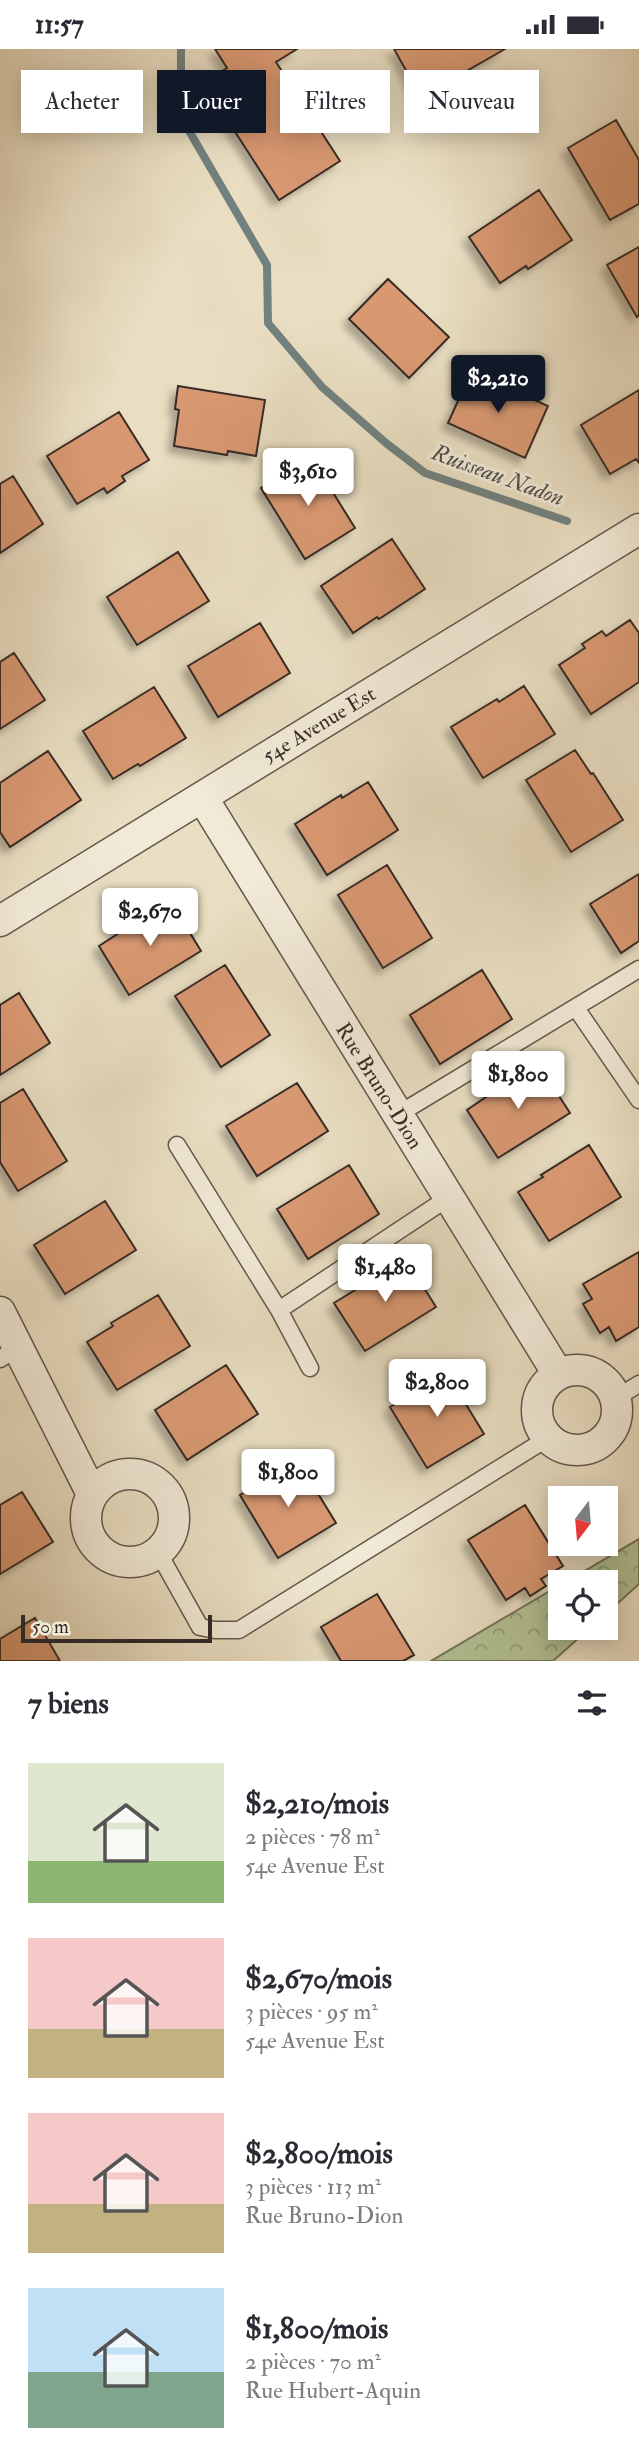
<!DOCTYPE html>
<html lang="fr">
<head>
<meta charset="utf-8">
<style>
	:root { --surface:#fff; --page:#f2f2f3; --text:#2b2b33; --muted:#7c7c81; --accent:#111827 }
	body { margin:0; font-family:"IM FELL Double Pica",serif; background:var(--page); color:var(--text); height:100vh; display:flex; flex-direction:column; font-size:26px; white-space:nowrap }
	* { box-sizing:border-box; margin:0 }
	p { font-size:23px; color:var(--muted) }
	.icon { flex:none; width:38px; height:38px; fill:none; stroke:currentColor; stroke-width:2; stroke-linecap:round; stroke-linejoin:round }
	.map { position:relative; height:1612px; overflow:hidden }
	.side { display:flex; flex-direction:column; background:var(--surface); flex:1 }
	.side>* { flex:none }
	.hud { position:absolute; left:21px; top:21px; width:598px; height:63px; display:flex; gap:14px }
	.needle { width:46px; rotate:196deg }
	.controls { position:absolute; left:548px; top:1437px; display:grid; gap:14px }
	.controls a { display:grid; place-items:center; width:70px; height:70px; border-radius:0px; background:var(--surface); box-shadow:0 4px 18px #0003; font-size:35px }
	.scale { position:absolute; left:21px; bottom:18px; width:191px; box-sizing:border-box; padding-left:7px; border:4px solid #372b26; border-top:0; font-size:19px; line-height:24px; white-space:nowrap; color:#372b26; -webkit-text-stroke:5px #f1ead7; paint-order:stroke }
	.price { position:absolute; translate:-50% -60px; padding:0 16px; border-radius:7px; background:#fff; color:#222; font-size:23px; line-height:46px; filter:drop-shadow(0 2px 4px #0008) }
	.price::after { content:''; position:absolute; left:50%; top:42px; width:21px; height:16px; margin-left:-10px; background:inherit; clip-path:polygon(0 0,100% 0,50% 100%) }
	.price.selected { background:var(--accent); color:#fff }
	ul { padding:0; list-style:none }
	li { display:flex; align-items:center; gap:21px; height:175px; padding:0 28px }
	li span { display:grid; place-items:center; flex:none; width:196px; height:140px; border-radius:0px; color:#555 }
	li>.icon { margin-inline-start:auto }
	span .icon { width:84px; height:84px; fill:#fffc; stroke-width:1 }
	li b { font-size:30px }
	h2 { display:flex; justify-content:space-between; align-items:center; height:84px; padding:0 28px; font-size:30px }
	.chip { padding:0 24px; border-radius:0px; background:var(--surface); box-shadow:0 4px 18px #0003; font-size:24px; line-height:63px }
	.chip.selected { background:var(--accent); color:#fff }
	.status { display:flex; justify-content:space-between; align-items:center; height:49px; padding:0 35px; background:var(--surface); direction:ltr }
	.status svg { height:19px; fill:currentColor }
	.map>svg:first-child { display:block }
	.forest { fill:url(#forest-crowns); stroke:#75765e; stroke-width:2 }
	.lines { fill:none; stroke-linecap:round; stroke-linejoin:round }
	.stream { stroke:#71817e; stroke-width:8 }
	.building { fill:#d89872; stroke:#372b26; stroke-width:2; filter:url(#shadow) }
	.service-casing { stroke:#64584d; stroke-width:19 }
	.minor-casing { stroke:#64584d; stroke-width:33 }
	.service { stroke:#f1ead7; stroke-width:16 }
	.minor { stroke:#f1ead7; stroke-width:30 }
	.labels { text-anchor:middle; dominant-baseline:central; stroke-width:6; stroke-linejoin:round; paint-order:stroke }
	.street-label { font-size:21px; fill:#372b26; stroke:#f1ead7 }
	.water-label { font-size:23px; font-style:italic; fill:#4f4f4a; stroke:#f1ead7 }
</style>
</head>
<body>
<div class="status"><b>11:57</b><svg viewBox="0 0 49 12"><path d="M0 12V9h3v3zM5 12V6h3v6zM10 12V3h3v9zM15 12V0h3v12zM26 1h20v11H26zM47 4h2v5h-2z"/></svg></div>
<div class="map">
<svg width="639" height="1612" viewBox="0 0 639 1612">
	<defs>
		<pattern id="forest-crowns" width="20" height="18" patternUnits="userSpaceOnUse" patternTransform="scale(1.75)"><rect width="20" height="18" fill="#b3c295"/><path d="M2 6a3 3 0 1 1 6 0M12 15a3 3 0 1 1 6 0" fill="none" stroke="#929e79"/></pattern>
		<filter id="shadow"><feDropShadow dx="-6" dy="6" stdDeviation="3.5" flood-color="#0004"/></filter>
	</defs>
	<rect width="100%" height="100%" fill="#e9dec2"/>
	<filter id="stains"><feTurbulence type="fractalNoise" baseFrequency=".00286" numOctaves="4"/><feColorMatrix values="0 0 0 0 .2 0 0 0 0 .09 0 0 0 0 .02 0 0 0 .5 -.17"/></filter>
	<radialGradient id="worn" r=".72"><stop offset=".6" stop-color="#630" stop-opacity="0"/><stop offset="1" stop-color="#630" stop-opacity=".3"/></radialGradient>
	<!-- forest -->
	<path class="forest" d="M639,1490V1535L606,1565V1533H566Z
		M560,1536V1578L590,1579L553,1612H431Z"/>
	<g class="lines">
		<!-- stream -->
		<path class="stream" d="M181,0V68L267,216L268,274L322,338L386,394L425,424L567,472"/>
	</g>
	<!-- building -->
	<path class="building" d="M215,0H297L276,13L340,112L279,151L203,33L227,19Z
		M394,0H505L421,48Z
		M616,71L639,111V155L610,171L568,99Z
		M539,141L572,191L528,220L526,217L500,234L469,188Z
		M639,198V266L637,268L607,216Z
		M388,230L449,288L409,329L349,270Z
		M471,323L548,357L525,409L448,374Z
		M178,337L265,351L256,407L228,402L227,406L174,397L179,361L175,360Z
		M639,341V414L636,410L610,425L581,376Z
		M119,363L149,411L122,427L125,432L107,444L104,439L77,455L47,407Z
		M311,408L355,479L305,510L261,439Z
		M13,427L43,475L0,504V435Z
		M392,490L425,540L379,570L377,568L353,584L321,537Z
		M178,503L209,552L137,596L107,548Z
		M630,571L639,584V633L591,665L559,616L585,599L582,595L602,582L606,587Z
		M260,574L290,624L218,668L188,617Z
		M14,604L45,651L0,680V613Z
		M524,637L555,685L483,729L451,678L497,650L499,653Z
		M154,638L186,689L140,717L138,715L113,730L83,682Z
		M575,701L591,725L593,724L623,771L571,803L526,731Z
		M48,702L81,751L10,798L0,783V734Z
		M368,733L398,781L327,826L295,775L341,746L342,749Z
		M387,816L432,889L383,919L338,846Z
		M639,825V892L621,904L590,855Z
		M170,851L201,902L129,946L99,897Z
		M225,916L270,986L221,1018L175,947Z
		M482,921L512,970L440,1015L410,966Z
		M19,944L50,994L0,1026V956Z
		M537,1013L570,1064L498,1109L467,1061Z
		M297,1034L328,1082L257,1127L226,1077Z
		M23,1040L67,1112L18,1142L0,1113V1054Z
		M589,1096L621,1148L549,1192L518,1143L543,1128L541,1126Z
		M349,1116L379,1165L308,1210L277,1160Z
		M105,1152L136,1201L65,1245L34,1196Z
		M639,1203V1278L616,1292L609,1278L600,1284L583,1255L592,1250L583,1235Z
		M404,1207L436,1258L365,1302L334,1254L360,1238L358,1235Z
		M158,1246L190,1297L117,1341L87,1293L113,1277L111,1274Z
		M226,1316L258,1365L187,1411L155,1361Z
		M445,1321L484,1385L427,1419L390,1358L411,1346L409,1343Z
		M298,1412L336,1474L278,1509L240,1446Z
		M22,1443L53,1493L0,1525V1456Z
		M525,1456L563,1517L541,1530L546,1537L530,1547L525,1539L506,1551L468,1491Z
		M377,1545L414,1606L403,1612H341L321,1578Z
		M35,1569L60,1612H0V1590Z"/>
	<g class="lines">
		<defs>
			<path id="service" d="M576,959L639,1051
				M397,1066L639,920
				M177,1096L279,1261L310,1319
				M279,1261L448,1149
				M0,1310L18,1298
				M616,1349L639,1335
				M158,1503L200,1578L215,1581H239L548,1389"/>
			<path id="minor" d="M202,748L558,1325
				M0,872L639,480
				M0,1263L92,1445
				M537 1361a40 40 0 1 1 80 0a40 40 0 1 1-80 0Z
				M86 1469a44 44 0 1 1 88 0a44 44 0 1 1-88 0Z"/>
		</defs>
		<!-- service casing -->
		<use href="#service" class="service-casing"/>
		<!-- minor casing -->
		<use href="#minor" class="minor-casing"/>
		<!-- service -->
		<use href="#service" class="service"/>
		<!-- minor -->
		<use href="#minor" class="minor"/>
	</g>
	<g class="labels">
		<!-- street labels -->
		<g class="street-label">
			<text transform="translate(319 676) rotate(-31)">54e Avenue Est</text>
			<text transform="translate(379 1037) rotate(58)">Rue Bruno-Dion</text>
		</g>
		<!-- water labels -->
		<g class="water-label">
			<text transform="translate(498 426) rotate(20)">Ruisseau Nadon</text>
		</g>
	</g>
	<rect width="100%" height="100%" filter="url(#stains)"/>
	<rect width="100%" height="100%" fill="url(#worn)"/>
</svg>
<div class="controls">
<a><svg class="needle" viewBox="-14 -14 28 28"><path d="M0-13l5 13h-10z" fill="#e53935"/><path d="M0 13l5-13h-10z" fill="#7c7c81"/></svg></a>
<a><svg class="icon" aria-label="locate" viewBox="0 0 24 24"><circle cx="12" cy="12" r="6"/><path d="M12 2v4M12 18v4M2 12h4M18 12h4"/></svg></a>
</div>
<div class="scale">50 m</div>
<b class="price selected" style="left:498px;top:366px">$2,210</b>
<b class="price" style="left:308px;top:459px">$3,610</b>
<b class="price" style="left:150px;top:899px">$2,670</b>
<b class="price" style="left:518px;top:1062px">$1,800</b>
<b class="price" style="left:385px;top:1255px">$1,480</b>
<b class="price" style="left:437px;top:1370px">$2,800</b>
<b class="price" style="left:288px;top:1460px">$1,800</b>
<div class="hud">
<a class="chip">Acheter</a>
<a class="chip selected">Louer</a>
<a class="chip">Filtres</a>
<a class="chip">Nouveau</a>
</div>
</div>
<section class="side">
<h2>7 biens<svg class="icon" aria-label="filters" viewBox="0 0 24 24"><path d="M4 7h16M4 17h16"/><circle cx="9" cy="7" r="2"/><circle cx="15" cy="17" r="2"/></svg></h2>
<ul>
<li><span style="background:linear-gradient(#dfe7d0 70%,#8fb573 0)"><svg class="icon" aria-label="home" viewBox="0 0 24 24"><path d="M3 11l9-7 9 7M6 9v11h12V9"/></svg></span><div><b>$2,210/mois</b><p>2 pièces · 78 m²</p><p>54e Avenue Est</p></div></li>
<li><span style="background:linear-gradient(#f6c9c9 65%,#c2b280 0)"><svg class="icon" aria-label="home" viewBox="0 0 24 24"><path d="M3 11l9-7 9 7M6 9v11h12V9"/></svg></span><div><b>$2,670/mois</b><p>3 pièces · 95 m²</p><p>54e Avenue Est</p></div></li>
<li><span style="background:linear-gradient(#f6c9c9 65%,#c2b280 0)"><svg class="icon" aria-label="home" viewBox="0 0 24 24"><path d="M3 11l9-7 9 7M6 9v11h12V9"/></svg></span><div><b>$2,800/mois</b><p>3 pièces · 113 m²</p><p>Rue Bruno-Dion</p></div></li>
<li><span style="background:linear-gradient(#bfe0f5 60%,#7fa58c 0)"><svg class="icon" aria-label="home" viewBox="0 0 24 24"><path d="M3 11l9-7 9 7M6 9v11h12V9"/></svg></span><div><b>$1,800/mois</b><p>2 pièces · 70 m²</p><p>Rue Hubert-Aquin</p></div></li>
</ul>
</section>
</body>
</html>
